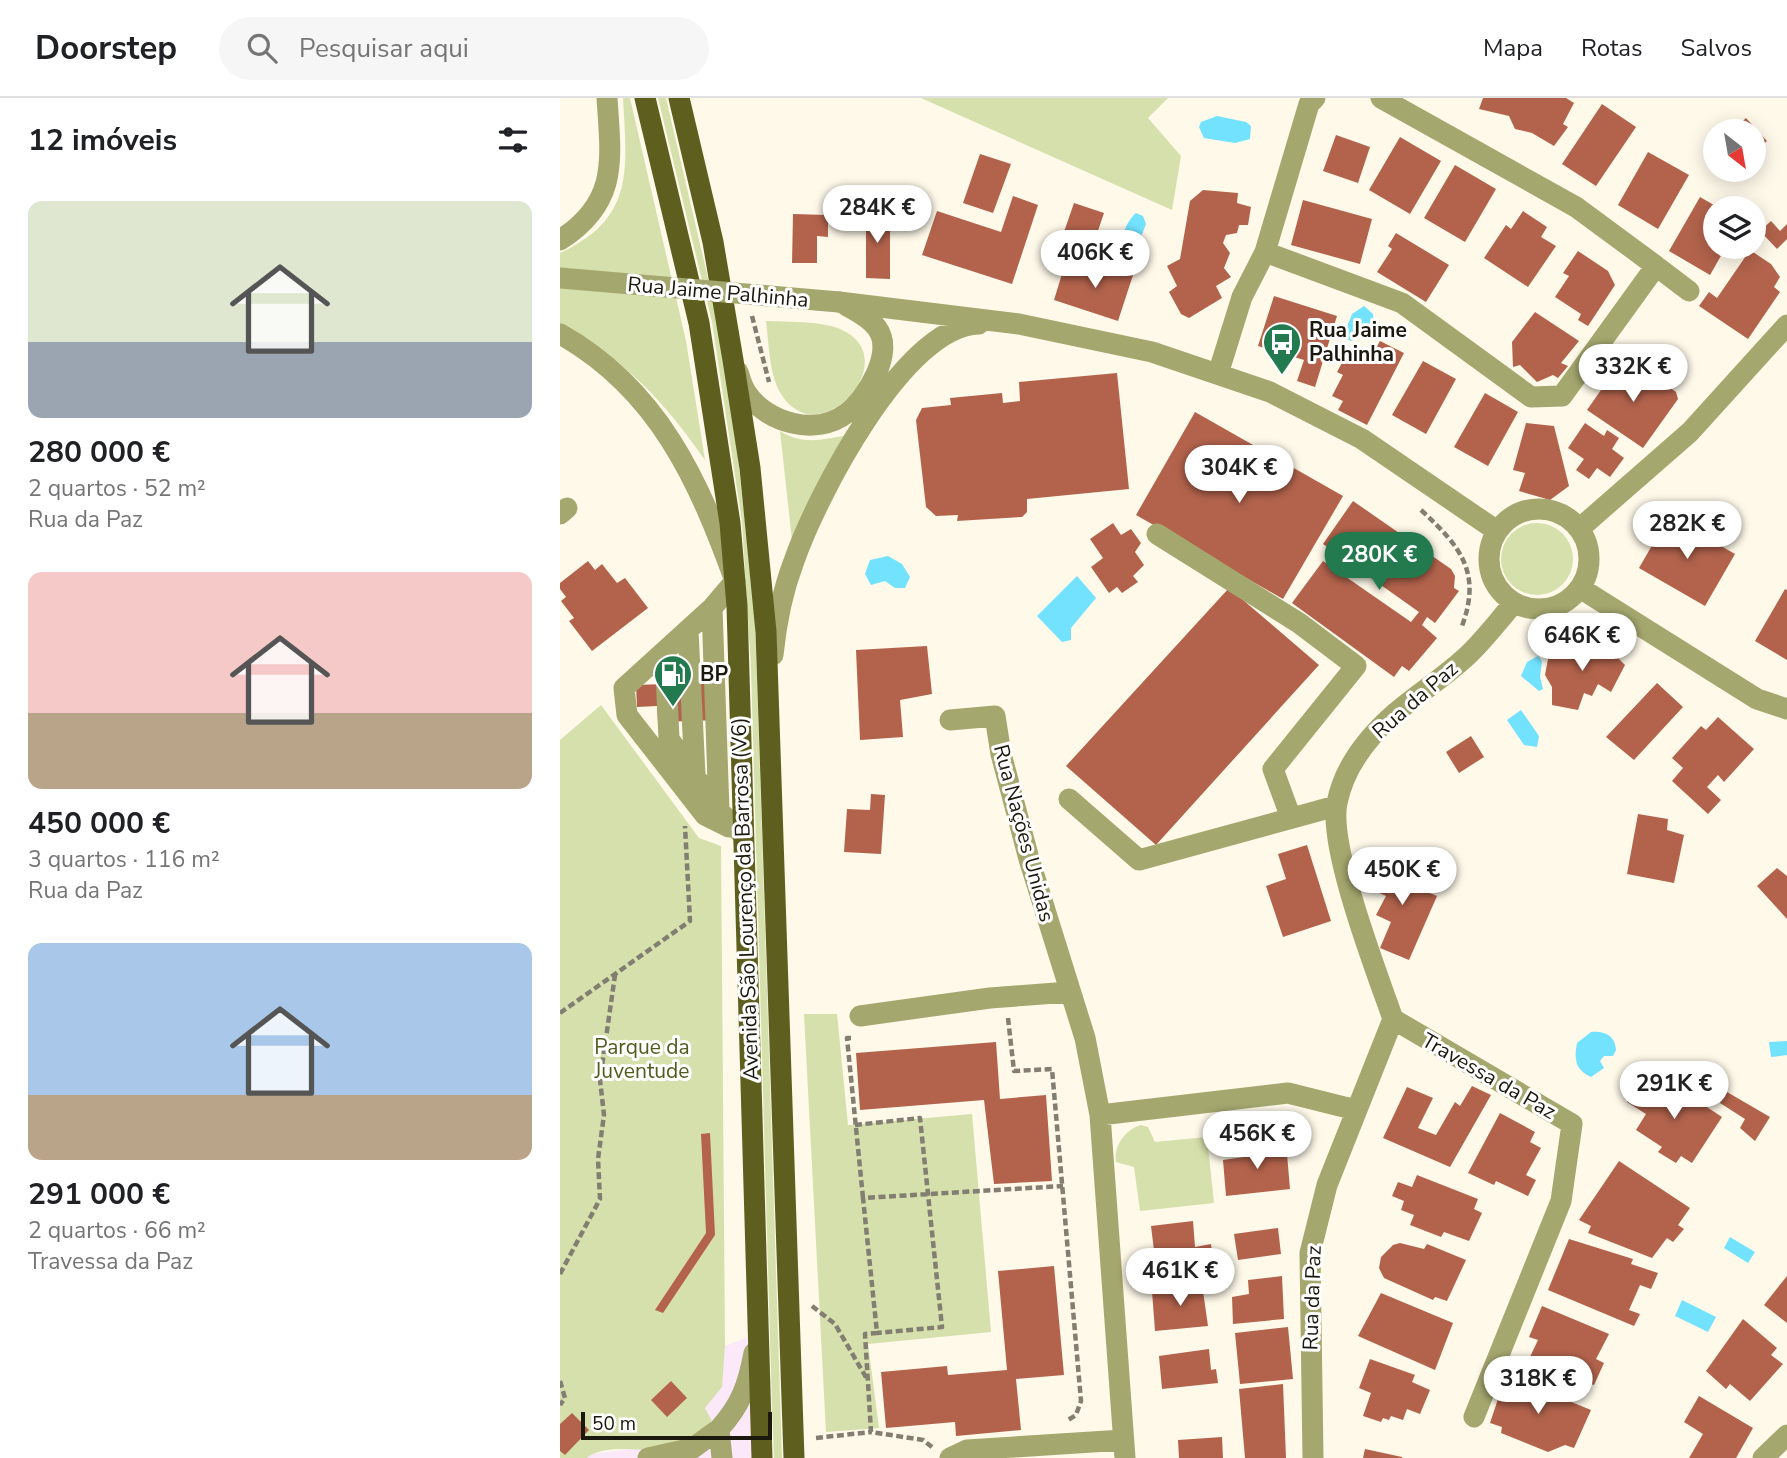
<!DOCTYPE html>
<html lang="pt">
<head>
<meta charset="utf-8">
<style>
	:root { --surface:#fff; --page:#f6f6f6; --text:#202124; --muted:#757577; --line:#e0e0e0; --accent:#237a4e }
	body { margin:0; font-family:"Nunito Sans",sans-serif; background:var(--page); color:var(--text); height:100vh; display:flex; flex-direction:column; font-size:26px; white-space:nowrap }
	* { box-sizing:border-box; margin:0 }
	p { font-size:23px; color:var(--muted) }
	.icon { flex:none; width:38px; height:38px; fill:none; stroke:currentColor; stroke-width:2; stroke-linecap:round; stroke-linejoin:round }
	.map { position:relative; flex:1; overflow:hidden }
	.sheet { display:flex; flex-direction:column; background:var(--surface); width:560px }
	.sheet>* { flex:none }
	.needle { width:46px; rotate:149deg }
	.tools { position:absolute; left:1143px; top:21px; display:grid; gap:14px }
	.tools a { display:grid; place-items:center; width:63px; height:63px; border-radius:50%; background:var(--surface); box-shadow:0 4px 18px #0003; font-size:35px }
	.scale { position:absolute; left:21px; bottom:18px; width:191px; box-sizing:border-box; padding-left:7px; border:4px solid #1b180e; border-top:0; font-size:19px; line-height:24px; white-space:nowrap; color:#1b180e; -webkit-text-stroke:5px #fff; paint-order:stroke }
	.price { position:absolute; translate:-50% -60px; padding:0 16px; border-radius:24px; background:#fff; color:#222; font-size:23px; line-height:46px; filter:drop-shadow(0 2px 4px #0008) }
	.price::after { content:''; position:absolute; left:50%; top:42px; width:21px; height:16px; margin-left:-10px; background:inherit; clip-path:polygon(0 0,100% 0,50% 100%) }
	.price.selected { background:var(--accent); color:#fff }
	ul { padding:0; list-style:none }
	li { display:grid; align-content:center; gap:14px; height:371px; padding:0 28px }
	li span { display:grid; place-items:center; height:217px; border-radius:14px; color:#555 }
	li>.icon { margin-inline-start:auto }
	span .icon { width:126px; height:126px; fill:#fffc; stroke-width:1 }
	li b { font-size:30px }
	h2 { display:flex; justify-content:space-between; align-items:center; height:84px; padding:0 28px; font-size:30px }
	header { display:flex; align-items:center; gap:42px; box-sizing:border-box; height:98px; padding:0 35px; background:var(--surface); border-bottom:2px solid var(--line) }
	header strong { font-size:33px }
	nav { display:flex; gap:38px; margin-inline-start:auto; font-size:24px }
	.search { width:490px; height:63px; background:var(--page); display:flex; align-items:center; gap:18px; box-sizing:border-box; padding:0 24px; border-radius:38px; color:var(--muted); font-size:26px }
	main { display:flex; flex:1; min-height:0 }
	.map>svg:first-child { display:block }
	.commercial { fill:#fbe9fa }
	.green { fill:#d6e0ac }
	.water { fill:#72e2ff }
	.building { fill:#b3634c }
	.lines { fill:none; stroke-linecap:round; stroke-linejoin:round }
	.path { stroke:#827e71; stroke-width:4.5; stroke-dasharray:7 3.5; stroke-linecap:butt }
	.minor { stroke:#a4a76e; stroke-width:21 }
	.major { stroke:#5e5f1e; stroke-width:21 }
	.minor-bridge { stroke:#a4a76e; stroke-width:21 }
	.labels { text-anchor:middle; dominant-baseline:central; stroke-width:6; stroke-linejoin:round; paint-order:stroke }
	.street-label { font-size:21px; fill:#1b180e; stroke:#fff }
	.poi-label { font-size:21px; font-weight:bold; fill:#1b180e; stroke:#fff; text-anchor:start }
	.park-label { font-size:21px; fill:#525b1e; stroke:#fff }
</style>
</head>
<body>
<header>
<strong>Doorstep</strong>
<div class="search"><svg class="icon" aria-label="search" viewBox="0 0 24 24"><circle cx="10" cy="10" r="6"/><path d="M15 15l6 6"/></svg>Pesquisar aqui</div>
<nav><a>Mapa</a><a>Rotas</a><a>Salvos</a></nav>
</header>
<main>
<section class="sheet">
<h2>12 imóveis<svg class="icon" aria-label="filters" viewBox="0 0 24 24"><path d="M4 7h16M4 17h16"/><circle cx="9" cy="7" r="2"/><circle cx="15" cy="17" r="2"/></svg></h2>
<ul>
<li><span style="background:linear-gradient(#dfe7d0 65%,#9aa5b1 0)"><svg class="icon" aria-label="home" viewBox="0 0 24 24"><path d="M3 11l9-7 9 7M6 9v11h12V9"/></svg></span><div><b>280 000 €</b><p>2 quartos · 52 m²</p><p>Rua da Paz</p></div></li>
<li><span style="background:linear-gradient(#f6c9c9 65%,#b9a48a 0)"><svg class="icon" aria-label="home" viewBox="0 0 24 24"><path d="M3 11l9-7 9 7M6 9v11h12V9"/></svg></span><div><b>450 000 €</b><p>3 quartos · 116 m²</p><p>Rua da Paz</p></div></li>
<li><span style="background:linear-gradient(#a9c7e8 70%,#b9a48a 0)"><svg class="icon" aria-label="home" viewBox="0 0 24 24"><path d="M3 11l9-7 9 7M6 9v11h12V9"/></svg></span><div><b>291 000 €</b><p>2 quartos · 66 m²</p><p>Travessa da Paz</p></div></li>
</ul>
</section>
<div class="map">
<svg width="1227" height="1360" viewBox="0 0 1227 1360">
	<rect width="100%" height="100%" fill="#fef9e9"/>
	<!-- commercial -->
	<path class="commercial" d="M197,1236L202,1360H27L32,1356L68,1351H113L152,1323L145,1310L162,1288L165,1248Z"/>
	<!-- green -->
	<path class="green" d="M63,0H70L126,243L145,362C103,302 66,262 0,228V155C75,120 67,72 63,0Z
		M98,0H106L160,232L173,311L195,520L222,1360H214L212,1310L191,570L182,424L152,224Z
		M361,0H608L588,20L621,58L612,112Z
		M206,223C227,224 250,223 271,228C355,251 261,361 221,296C209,276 209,246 206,223Z
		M220,333C245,349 267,340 294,336L232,442Z
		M941 461a36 36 0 1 1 72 0a36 36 0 1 1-72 0Z
		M41,607L139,740L161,748L165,1248L162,1289L145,1310L152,1323C141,1331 124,1349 110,1351C88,1355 45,1344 27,1360H0V642Z
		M244,916H277L288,1027L412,1016L431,1234L308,1246L319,1330L266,1334Z
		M581,1027L588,1029L595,1044L647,1039L654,1105L580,1113L574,1069L556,1064C553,1048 566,1031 581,1027Z"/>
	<!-- water -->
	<path class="water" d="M657,18L686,24L691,28L690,41L675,45L644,40L639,29L641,24Z
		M576,115L583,118L586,126L579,144L572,150L564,147C561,136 567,123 576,115Z
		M804,208L813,216L814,226L791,243L783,239L792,216Z
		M328,458L342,466L350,479L345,490H335L325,483L311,487L305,476L310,462Z
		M517,478L536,500L511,530V542L502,544L477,518Z
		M978,558L982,563L980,579L983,591L979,593L961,578L967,564Z
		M961,612L979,638L977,649L964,647L947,622Z
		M1031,934C1044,933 1055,937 1056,952L1053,958H1044L1040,963L1044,970L1031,979C1015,972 1014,961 1017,945Z
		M1227,943V957L1211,959L1209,944Z
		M1170,1139L1195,1154L1188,1165L1164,1150Z
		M1122,1202L1156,1219L1148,1234L1115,1218Z"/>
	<!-- building -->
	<path class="building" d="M923,0H1006L1014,5L1003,26L1008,29L994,48L972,35L955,31L949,18L919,11Z
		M1042,6L1076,29L1036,88L1002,66Z
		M1186,20L1207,43L1194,55V33H1172Z
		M776,37L810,49L798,85L763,73Z
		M840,39L881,63L850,116L809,92Z
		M1088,54L1129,77L1098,131L1058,107Z
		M420,56L451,66L433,115L403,105Z
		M895,67L936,91L905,144L864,120Z
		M643,92L678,95L677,105L691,109L688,127H679L677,135L666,137L663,145L670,155L664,170L671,179L656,188L662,200L629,220L621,216L609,194L617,188L607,168L620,161L630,103Z
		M453,98L478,107L452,186L362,157L377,113L441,134Z
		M1140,99L1159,110H1155V149H1166L1150,177L1109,153Z
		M743,102L812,121L800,166L731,147Z
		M514,105L544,115L527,165L497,154Z
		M306,108H320V122H330V181L306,180Z
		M963,113L987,129L981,139L996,148L968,189L924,160L946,127L951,131Z
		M233,116L268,117V139L257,138V165H232Z
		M1211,123L1220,133L1227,126V141L1217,151L1200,133Z
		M836,135L889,167L866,204L817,174L832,151L828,148Z
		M1190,152L1211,166L1220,179L1214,189L1220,194L1188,241L1139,208L1149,194L1157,200Z
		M1018,153L1048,173L1055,187L1028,228L1018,222L1021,216L995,199L1009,178L1003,175Z
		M543,164L574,174L558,223L494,202L505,166L538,177Z
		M714,198L777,218L755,289L737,283L744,262L698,248Z
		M975,214L1019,243L1001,265L1008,268L998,280L993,277L977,284L960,267L953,269L952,244Z
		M820,243L844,255L807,327L778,312L783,303L772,298L783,277L777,274L783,263L797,252L816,250Z
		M1062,262L1095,285L1102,284L1116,294L1118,301L1083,350L1027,312Z
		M863,263L896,281L866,336L832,317Z
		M557,275L569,391L467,401V414L462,419L397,423L398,417L376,418L366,409L356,322L362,310L391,307L390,300L442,295L443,305L460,303L459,284Z
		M925,295L958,314L928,368L894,349Z
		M635,314L783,398L723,501L576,417Z
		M966,325L994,328L1009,388L990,402L959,393L965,375L953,372Z
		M1025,325L1044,338L1047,332L1059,340L1052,351L1064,360L1050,379L1037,370L1029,381L1016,372L1024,361L1008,350Z
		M793,403L891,471L895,478L894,490L899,493L875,525L867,519L862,527L877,540L849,573L842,568L834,579L732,505L763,463L851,524L859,514L763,446Z
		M1109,418L1175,456L1145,508L1079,470Z
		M553,425L561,437L571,431L581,445L575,454L584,467L573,478L578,484L562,495L557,489L549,495L531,469L543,460L530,441Z
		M28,463L35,472L42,466L57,485L65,480L88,510L32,553L9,523L14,520L1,503L6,499L0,491V485Z
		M669,490L759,567L596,747L506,668Z
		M1225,491L1227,492V562L1195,543Z
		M1015,538L1030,539L1031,548L1044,546L1065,567L1051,594L1038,586L1032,598L1024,595L1018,612L992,607V589L985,577L989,556L1013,560Z
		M367,548L372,596L340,602L343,639L300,642L296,552Z
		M160,584L161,622L98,624L97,608L77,609L76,587Z
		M1097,585L1123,609L1074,662L1046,639Z
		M1158,619L1194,651L1164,684L1158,677L1147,689L1161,702L1148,716L1112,683L1123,670L1112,660L1141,628L1146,632Z
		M911,638L924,659L899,675L886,654Z
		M311,696L325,697L321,756L284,754L287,711L310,712Z
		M1078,716L1108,721L1107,732L1124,737L1114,785L1067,776Z
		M747,747L771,823L723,839L706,788L726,781L718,756Z
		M822,760L865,779L860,791L877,798L849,862L820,850L831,824L816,817L826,798L808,790Z
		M1217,770L1227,778V821L1197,788Z
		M436,944L440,1001L486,997L492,1083L434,1086L424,1002L300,1012L296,955Z
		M1081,982L1102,996L1109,984L1162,1019L1132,1065L1121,1058L1116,1065L1098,1054L1102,1049L1076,1032L1086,1016L1067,1004Z
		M912,988L931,997L890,1069L823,1040L847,989L873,1000L858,1030L876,1037L895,1004L900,1008Z
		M1167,994L1210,1019L1195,1043L1180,1030L1185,1021L1160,1005Z
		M940,1015L975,1034L970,1044L981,1050L966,1077L976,1082L968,1098L936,1083L934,1087L908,1075Z
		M150,1035L155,1137L103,1215L95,1212L146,1135L141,1036Z
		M715,1045L716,1057L727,1056L730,1091L666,1098L663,1062L684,1059L683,1049Z
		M1059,1063L1130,1110L1118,1127L1124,1131L1113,1144L1107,1140L1092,1160L1028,1135L1031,1128L1019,1122Z
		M857,1077L918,1101L914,1111L922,1115L909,1143L884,1134L881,1139L850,1127L854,1117L841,1112L844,1103L832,1098L838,1084L852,1089Z
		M633,1123L635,1149L651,1146L653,1163L596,1169L591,1128Z
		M718,1130L721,1156L678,1162L674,1136Z
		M1009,1141L1073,1161L1071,1166L1098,1175L1091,1191L1080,1187L1069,1212L1080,1216L1074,1228L988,1192Z
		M840,1145L864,1151L867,1146L906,1162L887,1203L875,1199L873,1202L824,1180L819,1170L821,1159L833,1147Z
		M494,1168L504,1277L456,1281L461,1332L396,1338L395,1324L326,1330L321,1274L387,1268L388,1277L447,1272L438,1173Z
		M722,1178L724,1221L673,1226L672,1199L689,1196L688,1182Z
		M1227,1178V1225L1204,1207Z
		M642,1186L648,1228L595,1233L592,1193Z
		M821,1195L893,1225L875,1272L798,1238Z
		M982,1208L1049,1236L1036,1261L1044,1265L1034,1287L1003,1276L1001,1284L981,1277L984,1267L969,1261L978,1242L969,1239Z
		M1183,1221L1217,1250L1211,1257L1223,1266L1190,1303L1170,1286L1166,1291L1146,1273Z
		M728,1229L733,1281L680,1286L675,1235Z
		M649,1251L651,1272L656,1271L658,1285L602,1291L599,1258Z
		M810,1261L855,1277L852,1284L870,1292L860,1316L847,1311L843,1322L831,1318L829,1322L823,1320L821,1324L803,1318L811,1295L799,1290Z
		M946,1277L1031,1312L1014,1350L1005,1347L988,1354L941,1335L942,1329L930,1325Z
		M111,1283L127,1300L107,1319L91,1302Z
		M723,1286L726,1360H685L679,1291Z
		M1139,1298L1193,1330L1176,1360H1129L1143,1336L1124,1324Z
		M12,1315L29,1332L5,1357L0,1353V1326Z
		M662,1339L663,1360H619L618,1342Z
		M805,1351L842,1359V1360H803Z"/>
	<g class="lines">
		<!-- path -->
		<path class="path" d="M192,218L209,284
			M861,412C900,448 922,474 902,528
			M0,915L130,823L125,728
			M448,920L454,973L492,971L521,1303L516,1317L508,1322
			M291,940H287L303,1100
			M295,1027L360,1020L382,1229L317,1235
			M0,1176L40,1101L38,1061L44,1017L40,982L55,877
			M252,1208L275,1226L307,1281
			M0,1283L5,1300L0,1307
			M256,1340L311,1334
			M372,1349L363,1342L311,1334L305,1236L317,1235L303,1100L503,1088"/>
		<!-- minor -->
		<path class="minor" d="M0,142C59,104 51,62 47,0
			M705,154L842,205L971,299L1002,298L1096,168L1016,109L821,0
			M1096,168L1129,193
			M279,204L459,226L592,254L710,294L802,341L937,433
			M0,236C98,291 139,383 175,483L152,510L159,713L183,737
			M178,274C180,280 182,288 186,294C206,325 256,339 287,315C307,300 335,254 317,230C310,220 298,214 287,208
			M658,276L682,199L705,154L749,6L755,0
			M929 461a50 50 0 1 1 100 0a50 50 0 1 1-100 0Z
			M0,416L7,410
			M1019,431L1130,334L1227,227
			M597,436L739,525L796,568L713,671L731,720
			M1020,490L1197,601L1227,611
			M152,510L64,590L67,617L145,717L169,729
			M128,532L135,677
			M105,553L109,641L159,713
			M213,557C216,526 223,492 234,463C256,400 344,227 419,226
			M390,622L435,618L441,656L469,761L525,940L540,1017L565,1360
			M509,701L579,762L776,708
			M300,918L430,900L509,894
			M833,921L1012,1026L1001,1103L914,1319
			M540,1017L728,995L796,1012
			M88,1360L133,1350L159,1331
			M162,1360L159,1331C181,1307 188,1287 194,1255
			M390,1360L407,1352L563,1342
			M753,1360L750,1155L767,1087L833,921C817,875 768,749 777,705C784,669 806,641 833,617C857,596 885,579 908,557C925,541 939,522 954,505
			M1203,1360L1227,1337"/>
		<!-- major -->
		<path class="major" d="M85,0L139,225L170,425L177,508L202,1360
			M119,0L153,144L173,262L190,370L206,534L234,1360"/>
		<!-- minor-bridge -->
		<path class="minor-bridge" d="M0,180L279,204"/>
	</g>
	<!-- icons -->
	<defs>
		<symbol id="bus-pin" viewBox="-11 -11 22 30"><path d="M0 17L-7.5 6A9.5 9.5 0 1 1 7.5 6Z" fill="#237a4e" stroke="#fff"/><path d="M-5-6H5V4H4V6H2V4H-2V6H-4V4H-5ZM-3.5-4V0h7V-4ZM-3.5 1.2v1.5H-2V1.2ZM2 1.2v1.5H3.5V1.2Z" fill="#fff"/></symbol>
		<symbol id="fuel-pin" viewBox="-11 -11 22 30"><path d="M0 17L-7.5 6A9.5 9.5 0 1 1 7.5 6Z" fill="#237a4e" stroke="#fff"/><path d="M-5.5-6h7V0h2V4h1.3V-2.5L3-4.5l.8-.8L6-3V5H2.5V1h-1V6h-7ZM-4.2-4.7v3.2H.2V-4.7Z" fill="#fff"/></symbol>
	</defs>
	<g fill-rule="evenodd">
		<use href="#bus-pin" x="700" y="222" width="44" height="60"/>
		<use href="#fuel-pin" x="91" y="554" width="44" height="60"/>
	</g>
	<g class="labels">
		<!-- street labels -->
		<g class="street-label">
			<text transform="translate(158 194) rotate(5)">Rua Jaime Palhinha</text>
			<text transform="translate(855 602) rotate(-41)">Rua da Paz</text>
			<text transform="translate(464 735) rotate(75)">Rua Nações Unidas</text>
			<text transform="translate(185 801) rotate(-92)">Avenida São Lourenço da Barrosa (V6)</text>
			<text transform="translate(929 978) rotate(30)">Travessa da Paz</text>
			<text transform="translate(752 1200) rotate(-88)">Rua da Paz</text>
		</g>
		<!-- poi labels -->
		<g class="poi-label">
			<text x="749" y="232">Rua Jaime<tspan x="749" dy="24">Palhinha</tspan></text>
			<text x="140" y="576">BP</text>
		</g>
		<!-- park labels -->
		<g class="park-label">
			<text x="82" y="949">Parque da<tspan x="82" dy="24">Juventude</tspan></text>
		</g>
	</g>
</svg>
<div class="tools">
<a><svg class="needle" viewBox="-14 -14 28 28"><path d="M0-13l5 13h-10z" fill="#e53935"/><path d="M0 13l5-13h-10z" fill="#757577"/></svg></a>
<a><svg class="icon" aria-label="layers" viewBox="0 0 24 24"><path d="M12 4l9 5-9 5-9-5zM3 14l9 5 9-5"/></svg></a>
</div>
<div class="scale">50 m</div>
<b class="price" style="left:317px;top:147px">284K €</b>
<b class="price" style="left:535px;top:192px">406K €</b>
<b class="price" style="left:1073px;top:306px">332K €</b>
<b class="price" style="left:679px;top:407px">304K €</b>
<b class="price" style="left:1127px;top:463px">282K €</b>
<b class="price selected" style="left:819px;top:494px">280K €</b>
<b class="price" style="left:1022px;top:575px">646K €</b>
<b class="price" style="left:842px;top:809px">450K €</b>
<b class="price" style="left:1114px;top:1023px">291K €</b>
<b class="price" style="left:697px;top:1073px">456K €</b>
<b class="price" style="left:620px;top:1210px">461K €</b>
<b class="price" style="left:978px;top:1318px">318K €</b>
</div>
</main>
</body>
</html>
